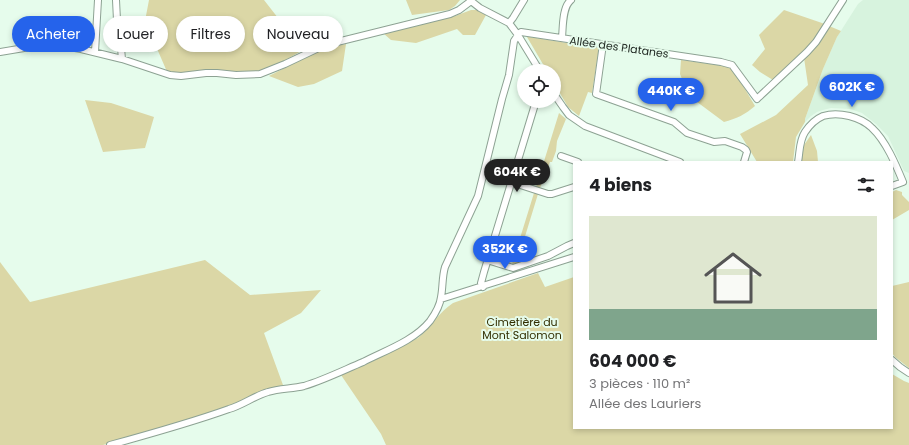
<!DOCTYPE html>
<html lang="fr">
<head>
<meta charset="utf-8">
<style>
	:root { --surface:#fff; --page:#f2f2f2; --text:#202124; --muted:#757577; --line:#e0e0e0; --accent:#2563eb }
	body { margin:0; font-family:Poppins,sans-serif; background:var(--page); color:var(--text); height:100vh; display:flex; flex-direction:column; font-size:15px; white-space:nowrap }
	* { box-sizing:border-box; margin:0 }
	p { font-size:13px; color:var(--muted) }
	.icon { flex:none; width:22px; height:22px; fill:none; stroke:currentColor; stroke-width:2; stroke-linecap:round; stroke-linejoin:round }
	.map { position:relative; flex:1; overflow:hidden }
	.side { position:absolute; left:573px; top:161px; width:320px; height:268px; display:flex; flex-direction:column; background:var(--surface); border-radius:0px; box-shadow:0 2px 6px #0003 }
	.side>* { flex:none }
	.top-card { position:absolute; left:12px; top:16px; width:380px; height:36px; display:flex; gap:8px }
	.tools { position:absolute; left:517px; top:64px; display:grid; gap:8px }
	.tools a { display:grid; place-items:center; width:44px; height:44px; border-radius:50%; background:var(--surface); box-shadow:0 2px 6px #0003; font-size:20px }
	.price { position:absolute; translate:-50% -34px; padding:0 9px; border-radius:14px; background:var(--accent); color:#fff; font-size:13px; line-height:26px; filter:drop-shadow(0 1px 2px #0008) }
	.price::after { content:''; position:absolute; left:50%; top:24px; width:12px; height:9px; margin-left:-6px; background:inherit; clip-path:polygon(0 0,100% 0,50% 100%) }
	.price.on { background:#222; color:#fff }
	ul { padding:0; list-style:none }
	li { display:grid; align-content:center; gap:8px; height:212px; padding:0 16px }
	li+li { border-top:1px solid var(--line) }
	li span { display:grid; place-items:center; height:124px; border-radius:0px; color:#555 }
	li>.icon { margin-inline-start:auto }
	span .icon { width:72px; height:72px; fill:#fffc; stroke-width:1 }
	li b { font-size:17px }
	h2 { display:flex; justify-content:space-between; align-items:center; height:48px; padding:0 16px; font-size:17px }
	.chip { padding:0 14px; border-radius:18px; background:var(--surface); box-shadow:0 2px 6px #0003; font-size:14px; line-height:36px }
	.chip.on { background:var(--accent); color:#fff }
	.map>svg:first-child { display:block }
	.built { fill:#d7f3de }
	.green { fill:#dbd7a6 }
	.lines { fill:none; stroke-linecap:round; stroke-linejoin:round }
	.street-casing { stroke:#8da293; stroke-width:8 }
	.street { stroke:#fff; stroke-width:6 }
	.labels { text-anchor:middle; dominant-baseline:central; stroke-width:4; stroke-linejoin:round; paint-order:stroke }
	.street-label { font-size:11px; fill:#222a24; stroke:#e6fcec }
	.park-label { font-size:11px; fill:#322e00; stroke:#e6fcec }
</style>
</head>
<body>
<div class="map">
<svg width="909" height="445" viewBox="0 0 909 445">
	<rect width="100%" height="100%" fill="#e6fcec"/>
	<!-- built -->
	<path class="built" d="M863,0H909V173L904,171L888,136L876,124L862,113L850,109L831,108L823,110L817,112L811,116L805,122V119L823,69L837,37L858,4Z"/>
	<!-- green -->
	<path class="green" d="M149,0H264L303,50L277,65L266,69L257,71L239,72L168,74L145,21Z
		M406,0H460L455,6L449,10L412,15Z
		M471,10H477L486,15L475,35H463L457,29L416,43L391,40L383,33L455,16Z
		M784,10L822,23L841,31L837,37L823,69L805,119V122L796,137L793,162H757L740,134L776,115L808,85L803,51L773,80L760,72L752,65L765,49L759,35Z
		M527,37H530L599,48L592,93L588,92L579,116L568,107L554,83V71H547Z
		M346,44L342,71L314,84L298,87L269,76L316,52L328,48Z
		M681,60L732,67L755,106C746,114 736,119 724,122L689,96L680,74Z
		M85,100L111,103L154,117L145,148L103,152Z
		M559,113L566,119L557,141L556,151L552,162H550L540,188L536,187Z
		M811,135L817,151L818,162H801L804,145Z
		M896,190L902,192V195L909,202V210L892,220V192Z
		M534,193L538,194L523,243L529,260L514,265L512,264Z
		M205,260L250,295L321,290L301,313L264,333L283,385L255,394L230,407L180,423L103,445H0V262L30,302Z
		M538,273L545,287L574,277V428H892V374L904,381L909,383V445H386L381,434L341,375L363,365L418,338C431,327 439,312 453,303Z
		M909,282V368L895,357L892,353V286Z"/>
	<g class="lines">
		<defs>
			<path id="street" d="M116,0L117,20L116,33L121,48L122,59
				M471,1L480,8L509,23L518,35L540,71
				M509,23L513,18L524,0
				M518,35L521,32L721,62L732,65L757,99L759,97L807,52L816,42L843,0
				M562,38C563,28 562,7 571,0
				M603,44L596,94L674,122L687,133L714,142L725,141L742,147L746,150L747,152L744,162
				M0,52L42,45L63,46L81,49L122,59L170,75L181,76L206,73H217L236,75L260,74L285,64L325,45L450,14L459,10L471,1
				M95,52L98,0
				M554,94L563,107L569,115L585,126L680,162
				M561,156L578,162
				M798,162C800,152 799,141 805,132C809,126 816,119 823,116C839,111 861,117 872,128C886,141 896,165 903,182L892,186
				M511,182L548,194H552L574,187
				M487,260L513,268L548,256L567,246L574,243
				M483,287L481,283L484,272L536,101
				M441,299L492,283L574,257
				M892,360L900,367L909,373
				M110,445C150,434 190,423 229,409C243,405 254,396 268,392C279,388 292,389 304,386C324,380 344,370 363,362C384,351 414,341 430,321C435,314 440,306 441,297C443,287 442,277 445,267L478,196L502,99L509,75L514,41L518,35"/>
		</defs>
		<!-- street casing -->
		<use href="#street" class="street-casing"/>
		<!-- street -->
		<use href="#street" class="street"/>
	</g>
	<g class="labels">
		<!-- street labels -->
		<g class="street-label">
			<text transform="translate(619 47) rotate(8)">Allée des Platanes</text>
		</g>
		<!-- park labels -->
		<g class="park-label">
			<text x="522" y="322">Cimetière du<tspan x="522" dy="13">Mont Salomon</tspan></text>
		</g>
	</g>
</svg>
<div class="tools">
<a><svg class="icon" aria-label="locate" viewBox="0 0 24 24"><circle cx="12" cy="12" r="6"/><path d="M12 2v4M12 18v4M2 12h4M18 12h4"/></svg></a>
</div>
<b class="price" style="left:852px;top:108px">602K €</b>
<b class="price" style="left:671px;top:112px">440K €</b>
<b class="price on" style="left:517px;top:193px">604K €</b>
<b class="price" style="left:505px;top:270px">352K €</b>
<div class="top-card">
<a class="chip on">Acheter</a>
<a class="chip">Louer</a>
<a class="chip">Filtres</a>
<a class="chip">Nouveau</a>
</div>
<section class="side">
<h2>4 biens<svg class="icon" aria-label="filters" viewBox="0 0 24 24"><path d="M4 7h16M4 17h16"/><circle cx="9" cy="7" r="2"/><circle cx="15" cy="17" r="2"/></svg></h2>
<ul>
<li><span style="background:linear-gradient(#dfe7d0 75%,#7fa58c 0)"><svg class="icon" aria-label="home" viewBox="0 0 24 24"><path d="M3 11l9-7 9 7M6 9v11h12V9"/></svg></span><div><b>604 000 €</b><p>3 pièces · 110 m²</p><p>Allée des Lauriers</p></div></li>
</ul>
</section>
</div>
</body>
</html>
